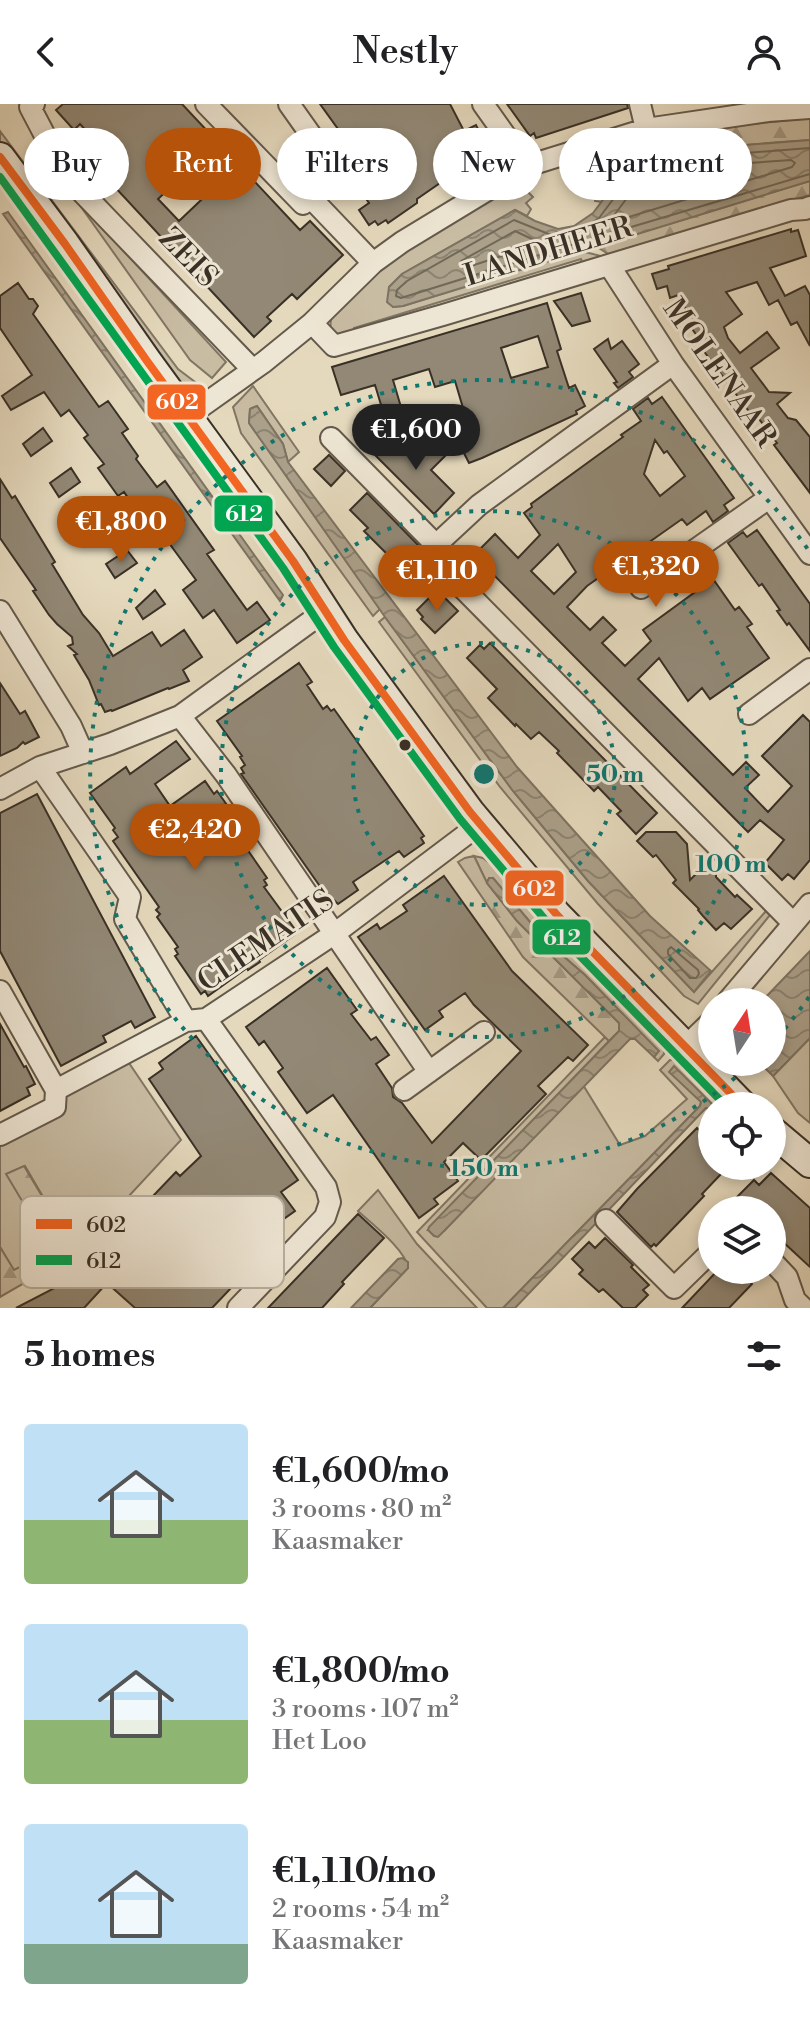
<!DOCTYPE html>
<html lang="en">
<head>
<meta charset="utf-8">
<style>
	:root { --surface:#fff; --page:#f2f2f2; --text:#202124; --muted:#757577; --accent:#b45309 }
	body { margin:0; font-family:"Libre Bodoni",serif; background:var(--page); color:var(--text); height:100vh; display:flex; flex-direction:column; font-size:30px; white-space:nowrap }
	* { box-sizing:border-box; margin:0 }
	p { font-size:26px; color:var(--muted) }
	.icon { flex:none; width:44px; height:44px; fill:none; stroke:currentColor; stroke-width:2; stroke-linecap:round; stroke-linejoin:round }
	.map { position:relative; height:1204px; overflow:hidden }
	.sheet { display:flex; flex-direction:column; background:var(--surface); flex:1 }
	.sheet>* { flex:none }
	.banner { position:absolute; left:24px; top:24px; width:762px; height:72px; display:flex; gap:16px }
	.needle { width:52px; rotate:12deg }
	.tools { position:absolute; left:698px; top:884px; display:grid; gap:16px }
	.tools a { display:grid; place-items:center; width:88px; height:88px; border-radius:50%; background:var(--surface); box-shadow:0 4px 12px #0003; font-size:40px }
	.price { position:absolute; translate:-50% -68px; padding:0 18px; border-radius:28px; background:var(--accent); color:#fff; font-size:26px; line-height:52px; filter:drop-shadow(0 2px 4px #0008) }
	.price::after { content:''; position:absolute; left:50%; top:48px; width:24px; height:18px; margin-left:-12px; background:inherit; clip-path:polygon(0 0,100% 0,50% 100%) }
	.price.selected { background:#222; color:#fff }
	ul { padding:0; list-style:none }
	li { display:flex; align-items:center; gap:24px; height:200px; padding:0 24px }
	li span { display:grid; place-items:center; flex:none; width:224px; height:160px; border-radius:8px; color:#555 }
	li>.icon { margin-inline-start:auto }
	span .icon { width:96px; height:96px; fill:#fffc; stroke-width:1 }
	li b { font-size:34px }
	h2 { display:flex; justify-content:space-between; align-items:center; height:96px; padding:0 24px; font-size:34px }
	.tag { padding:0 28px; border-radius:36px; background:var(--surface); box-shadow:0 4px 12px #0003; font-size:28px; line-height:72px }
	.tag.selected { background:var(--accent); color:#fff }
	header { display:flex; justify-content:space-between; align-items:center; height:104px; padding:0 24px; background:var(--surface); font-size:36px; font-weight:600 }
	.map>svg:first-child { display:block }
	.green { fill:#c8bca3; stroke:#807664; stroke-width:2 }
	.forest { fill:url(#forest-firs); stroke:#807664; stroke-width:2 }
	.water { fill:url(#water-waves); stroke:#7d7362; stroke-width:2 }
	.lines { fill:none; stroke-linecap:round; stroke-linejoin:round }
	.shore { stroke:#726858; stroke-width:2 }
	.building { fill:#928875; stroke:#393026; stroke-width:2; fill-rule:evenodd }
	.street-casing { stroke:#645a4c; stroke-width:24 }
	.secondary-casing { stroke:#393026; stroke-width:32 }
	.street { stroke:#eee6d4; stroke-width:20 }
	.secondary { stroke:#eee6d4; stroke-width:28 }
	.bus-1-casing { stroke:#eee6d4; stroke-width:14 }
	.bus-2-casing { stroke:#eee6d4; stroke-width:14 }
	.bus-1 { stroke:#f26522; stroke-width:8 }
	.bus-2 { stroke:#00a651; stroke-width:8 }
	.ring { fill:none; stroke:#0f766e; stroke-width:4; stroke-dasharray:4 8 }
	.bus-dot { fill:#393026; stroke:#eee6d4; stroke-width:3 }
	.labels { text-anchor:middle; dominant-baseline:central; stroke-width:6; stroke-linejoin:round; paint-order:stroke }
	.street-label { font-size:30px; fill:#393026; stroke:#eee6d4 }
	.key { fill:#eee6d4; stroke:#b8afa0; stroke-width:2 }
	.key-label { font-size:22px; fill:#393026 }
	.centre { fill:#0f766e; stroke:#eee6d4; stroke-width:4 }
	.ring-label { font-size:24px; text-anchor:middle; font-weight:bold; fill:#0f766e; stroke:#eee6d4; stroke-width:6; stroke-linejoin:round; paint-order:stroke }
	.line-badge { stroke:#eee6d4; stroke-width:3 }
	.badge-label { font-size:22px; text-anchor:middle; font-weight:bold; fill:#fff }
</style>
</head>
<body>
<header><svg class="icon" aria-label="back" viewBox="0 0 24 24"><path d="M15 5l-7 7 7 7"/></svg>Nestly<svg class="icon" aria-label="person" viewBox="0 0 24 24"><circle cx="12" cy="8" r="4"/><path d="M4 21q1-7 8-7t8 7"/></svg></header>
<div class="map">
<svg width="810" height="1204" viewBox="0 0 810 1204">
	<defs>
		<pattern id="forest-firs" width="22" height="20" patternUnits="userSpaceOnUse" patternTransform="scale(2)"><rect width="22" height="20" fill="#c8bca3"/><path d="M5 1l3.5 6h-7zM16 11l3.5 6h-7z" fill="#a39985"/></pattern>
		<pattern id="water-waves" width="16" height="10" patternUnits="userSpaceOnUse" patternTransform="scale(2)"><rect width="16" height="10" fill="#aba08a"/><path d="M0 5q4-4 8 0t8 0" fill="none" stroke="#8c8371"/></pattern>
	</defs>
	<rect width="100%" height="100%" fill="#e5d9bd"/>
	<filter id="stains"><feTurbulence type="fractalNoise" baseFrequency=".0025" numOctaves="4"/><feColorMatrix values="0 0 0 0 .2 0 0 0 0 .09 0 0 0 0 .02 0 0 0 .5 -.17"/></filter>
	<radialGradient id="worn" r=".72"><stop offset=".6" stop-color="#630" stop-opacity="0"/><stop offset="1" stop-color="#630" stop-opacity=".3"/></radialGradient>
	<!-- green -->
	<path class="green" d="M0,27L178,265L203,284L194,288L180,285L0,38Z
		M532,74L528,88L533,93L526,99L531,105L527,112L515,106L402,170L389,183L393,203L403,202L582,146L585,148L601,152L604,157L583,161L581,155L354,224V230L337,232C328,225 330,218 333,208L383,159L490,93Z
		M74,93L226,258L212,274L190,256Z
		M253,282L299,348L288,358L283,340L257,302L250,305L249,319L380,505L373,512L241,329L233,303Z
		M385,513L513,687L588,777L694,888L766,807L770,811L698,900L684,892L598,800L500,683L379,518Z
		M474,752L483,754L491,760L495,757L665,936L664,950L658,957L654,953L658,947L585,871L546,837L493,774L488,776L487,779Z
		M605,933L609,937L428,1126L444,1127L583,981L620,1041L645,1032L687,995L660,966L670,956H683L731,1002H714L707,996L701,998L700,1002L503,1204H487L417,1128Z
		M810,934V1019L798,1009L773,972Z
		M127,956L181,1036L76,1149L25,1062L7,1070L52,1147L14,1167L0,1143V1039L67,987Z
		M378,1086L417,1140L477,1204H370L408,1164C406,1146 372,1120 358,1107Z"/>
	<!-- forest -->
	<path class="forest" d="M810,14V36C772,39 648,45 623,69C615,77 608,89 601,98L595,97L592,51L658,32L696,26Z
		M810,77V91L608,150L596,142Z
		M474,752L487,779L517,817L619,919V927L609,937L523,853L458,758L465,754Z
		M24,1062L76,1149L0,1193V1143L14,1166L52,1147L6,1070Z"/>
	<!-- water -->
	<path class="water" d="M810,36V77L403,202L393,203L387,198L389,183L402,170L515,106L535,117L558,125L574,122L593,109L624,68L644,57L732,42Z
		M8,108L283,491L280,497L3,110Z
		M257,302L283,340L288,358L517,663L650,812L711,867L694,888L588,777L513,687L385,513L249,319L250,305Z
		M489,774H493L546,837L585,871L659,947L654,953L635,935H630L444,1127L438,1133L434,1132L428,1126L429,1123L619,927V919L517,817L487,779Z
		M810,847V934L773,972L759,958H772V898H761Z
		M674,962L714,1002H712V1006L706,1004L515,1204H503L700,1002L701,998L669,968Z
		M402,1154L408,1158V1164L370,1204H351L398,1155Z"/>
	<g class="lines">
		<!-- shore -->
		<path class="shore" d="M810,44L733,50L646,64L629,74L599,114L576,130L556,133L514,116L407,177L397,186L396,192L401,194L594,134L810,70
			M791,56L795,59L792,63L619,116L614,113L615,110L636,82L650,74L734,60Z
			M515,127L534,136L535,141L465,164L460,162L461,157Z
			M671,843L698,866L699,870L696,874H690L668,850V846Z"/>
	</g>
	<!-- building -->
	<path class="building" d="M63,0H182L300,126L310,117L343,151L297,195L292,190L267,213L271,217L254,233L87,53L99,41L80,20L74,26L56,6ZM191,48L219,79L179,117L158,95L175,79L167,71Z
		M320,0H450L464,27L476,21L483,35L476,38L485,55L477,60L478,63L461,73L445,81L443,77L417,95V99L388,119L386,116L378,121L375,117L369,121L359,106L369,99L352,74L366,64Z
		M507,0H627L628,4L536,34L534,29L530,32Z
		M791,125V128L798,126L806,152L770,164L785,192L805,182L810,191V242L797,218L791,221L778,196L769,201L757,178L726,188L742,210L724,223L728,234L740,249L767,228L779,244L751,264L769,288L790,289L777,300L788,314L796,316L810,333V389L774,341L777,339L756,311L754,314L697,238L700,236L690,222L681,190L670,194L667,182L657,185L652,170L669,165L668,162Z
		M18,179L29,195H33L38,202L33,210L99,303L108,297L128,325L122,329L138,352L136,355L157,383L165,377L214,446L207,450L247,506L257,498L270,516L237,539L214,506L203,514L183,486L196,476L158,424L155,426L146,413L142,415L124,388L118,392L98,364L104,360L84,334L88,331L69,306L61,312L44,288L11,306L2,292L32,271L0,224V192Z
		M581,189L590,217L572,222L554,197Z
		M547,199L561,245L557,247L569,284L575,281L585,302L576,307L577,310L482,354L469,359L445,312L463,304L455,277L435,283L429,265L393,276L403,310L409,316L398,327L385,314L375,281L341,291L332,263ZM538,232L548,263L511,274L501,244Z
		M608,235L611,245L622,237L639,260L629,268L633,273L618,284L614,279L617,278L594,245Z
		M662,293L734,394L724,401L728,407L713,418L706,407L687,421L682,415L587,482L567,503L590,526L603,513L616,526L602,539L625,562L651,537L643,526L713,475L735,506L739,503L752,520L747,523L769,554L710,595L702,584L688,597L659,554L638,575L733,671L746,658L759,671L745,684L768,708L792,682L762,652L803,611L810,618V756L794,775L788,770L782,776L765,759L784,736L760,716L748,728L474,451L495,430L518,454L540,431L524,409L532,403L531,400L623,333L621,331L641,317L633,305L648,294L652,300ZM655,336L664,349L667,347L685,372L660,392L644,370ZM558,440L576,468L554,490L531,467Z
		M43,324L52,337L31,352L23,340Z
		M395,330L418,353L432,340L445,352L431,366L454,389L434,410L374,350Z
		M329,351L345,367L331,382L314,365Z
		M71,364L80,378L59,393L50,379Z
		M0,375L12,394L15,392L55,458L52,460L83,511L99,529L113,552L152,528L161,542L184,526L202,553L183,566L189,577L169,585L168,584L112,607L111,606L105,608L101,600L99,601L89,576L74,551L77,550L68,542L73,540L72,533L57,520L49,511L33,487L36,486L0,434Z
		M367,389L419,442L406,456L412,462L396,477L387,467L396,459L364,427L368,424L350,406Z
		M99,405L108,418L87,433L79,421Z
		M757,426L810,500V547L789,519L787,521L777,507L780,506L762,480L759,482L728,439L743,428L747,433Z
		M127,446L137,459L115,474L106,460Z
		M155,486L165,500L143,515L136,504Z
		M444,493L458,507L435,529L421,515L423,513L417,506L429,494L435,501Z
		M490,539L657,709L636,730L617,710L621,707L598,683L594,687L557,649L559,647L539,628L531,635L516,620L515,622L488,594L497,585L467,554L480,541L484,545Z
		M299,559L312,578L307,581L323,605L327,602L331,607L334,605L424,732L421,734L424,739L404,753L399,747L353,778L358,786L338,800L334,796L331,798L241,670L244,669L241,664L245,661L240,653L242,652L217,617Z
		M0,579L20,610L25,607L39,633L25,640L23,638L17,644L0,652Z
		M176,637L190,655L155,680L170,702L205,677L214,690L217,687L244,725L241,727L244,732L240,735L267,774L264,776L267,781L264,783L294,824L290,827L294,831L259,856L260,858L248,866L247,864L208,892L205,887L201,890L175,852L178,850L175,845L178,843L157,813L160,810L156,806L159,803L113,737L118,733L113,726L115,724L90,689L126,663L130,670Z
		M37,690L155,913L135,924L131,917L103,932L106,938L61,962L0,847V709Z
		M646,728H676L687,740L690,776L705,761L710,767H716V773L735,793L737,791L752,805L731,825L724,819L716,826L703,812L698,806L699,805L673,779L676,776L656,751L653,753L637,737Z
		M444,772L512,867L588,941L573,957L568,953L538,982L546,990L481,1056L463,1039L444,1058L458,1077L434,1095L438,1100L419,1114L333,991L307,1009L278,968L283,964L264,937L259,941L246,923L327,864L357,906L351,910L371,936L376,933L389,951L376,960L392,984L393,993L402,999L432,1039L521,947L474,901L465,889L439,907L443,913L425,926L358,833L377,820L380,825L407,807L403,801Z
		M0,920L24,963L26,962L35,980L27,984L30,991L0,1007Z
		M196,932L298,1076L281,1088L295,1107L247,1141L256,1150L249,1157L253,1161L212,1204H135L107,1179L84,1204H16L64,1179L66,1183L176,1068L180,1072L201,1052L149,975L163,965L159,959Z
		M697,1024L712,1039V1062H715L722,1069L702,1090L704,1092L684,1113L656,1142L654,1140L651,1143L617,1108L637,1085Z
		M771,1069L810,1104V1163L783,1138L781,1140L772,1131V1106H746L735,1095L754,1076L759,1081Z
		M358,1110L384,1134L342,1178L344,1180L322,1204H268Z
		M605,1134L633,1161L631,1163L649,1181L643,1186L648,1191L635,1204H623L603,1185L599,1188L579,1170L583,1166L572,1155L589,1138L595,1144Z
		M718,1166H737L752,1180L729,1204H682Z"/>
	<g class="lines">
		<defs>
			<path id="street" d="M34,0L30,3L62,64L76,82L252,265
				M206,0L303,100L335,65L289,0
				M483,0L527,62
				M640,0L646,25
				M310,93L373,159
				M609,161L673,260L810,450
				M312,219L334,242L443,211L791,106L805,105L810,103
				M188,312L264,258L312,219L373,159L402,138L527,62L646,25L768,7L810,4
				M331,334L436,441V457L793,819
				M436,441L479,401L673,260
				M641,484L769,394
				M0,507L71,622L83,649
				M749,610L810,565
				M180,612L226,671L429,968
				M40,663L130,793L125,815L186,917
				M0,685L40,663L110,640L180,612L325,507
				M0,887L56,986
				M727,898L810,800
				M206,915L326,1083L330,1098L325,1113L238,1204
				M685,943L712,917
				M404,986L484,928
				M0,1031L55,1003L56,986L186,917L206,915L334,830L480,720
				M606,1116L674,1184L712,1147
				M772,1157L787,1173L795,1196L803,1204"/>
			<path id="secondary" d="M0,53L65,140L147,257L293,457L344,536L470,708L557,811L743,1002
				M772,1027L810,1059"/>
		</defs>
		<!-- street casing -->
		<use href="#street" class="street-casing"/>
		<!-- secondary casing -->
		<use href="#secondary" class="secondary-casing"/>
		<!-- street -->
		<use href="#street" class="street"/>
		<!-- secondary -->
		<use href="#secondary" class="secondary"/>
		<defs>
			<path id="bus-1" d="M0,53L65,140L147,257L293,457L344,536L470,708L557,811L743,1002"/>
			<path id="bus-2" d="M0,73L283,464L334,543L460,715L548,819L726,1002"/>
		</defs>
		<!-- bus-1 casing -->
		<use href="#bus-1" class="bus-1-casing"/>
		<!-- bus-2 casing -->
		<use href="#bus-2" class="bus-2-casing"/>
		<!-- bus-1 -->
		<use href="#bus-1" class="bus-1"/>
		<!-- bus-2 -->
		<use href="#bus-2" class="bus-2"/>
	</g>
	<!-- distance rings -->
	<g class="ring">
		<circle cx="484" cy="670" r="131"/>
		<circle cx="484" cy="670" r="263"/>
		<path d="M809 893A394 394 0 0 1 772 939M753 958A394 394 0 1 1 809 447"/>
	</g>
	<!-- markers -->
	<circle class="bus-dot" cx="405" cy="641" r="7"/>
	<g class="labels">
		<!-- street labels -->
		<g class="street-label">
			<text transform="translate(548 148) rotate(-17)">LANDHEER</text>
			<text transform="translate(188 154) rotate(46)">ZEIS</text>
			<text transform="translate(719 269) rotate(55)">MOLENAAR</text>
			<text transform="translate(266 837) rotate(-34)">CLEMATIS</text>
		</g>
	</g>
	<!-- legend -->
	<rect x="20" y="1092" width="264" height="92" rx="12" class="key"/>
	<rect x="36" y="1115" width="36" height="10" fill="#f26522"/>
	<rect x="36" y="1151" width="36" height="10" fill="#00a651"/>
	<g class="key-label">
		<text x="86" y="1128">602</text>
		<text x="86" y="1164">612</text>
	</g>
	<circle cx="484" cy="670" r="12" class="centre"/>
	<g class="ring-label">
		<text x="615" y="678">50 m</text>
		<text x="731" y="768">100 m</text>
		<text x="484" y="1072">150 m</text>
	</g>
	<g class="line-badge">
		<rect x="146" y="279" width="61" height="38" rx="8" fill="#f26522"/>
		<rect x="213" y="390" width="61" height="39" rx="8" fill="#00a651"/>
		<rect x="504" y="765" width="61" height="38" rx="8" fill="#f26522"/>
		<rect x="531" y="814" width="61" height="38" rx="8" fill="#00a651"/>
	</g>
	<g class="badge-label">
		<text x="177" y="305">602</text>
		<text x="244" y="417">612</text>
		<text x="534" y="792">602</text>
		<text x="562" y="841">612</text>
	</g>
	<rect width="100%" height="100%" filter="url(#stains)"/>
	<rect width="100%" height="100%" fill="url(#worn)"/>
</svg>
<div class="tools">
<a><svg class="needle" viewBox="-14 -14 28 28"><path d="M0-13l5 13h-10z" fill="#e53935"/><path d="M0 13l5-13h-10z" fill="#757577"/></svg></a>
<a><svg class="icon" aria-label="locate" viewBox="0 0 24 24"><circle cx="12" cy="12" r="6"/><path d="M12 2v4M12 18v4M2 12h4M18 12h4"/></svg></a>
<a><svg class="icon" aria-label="layers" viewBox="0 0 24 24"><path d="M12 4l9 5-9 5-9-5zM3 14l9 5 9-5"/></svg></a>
</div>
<b class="price selected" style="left:416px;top:368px">€1,600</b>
<b class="price" style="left:121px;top:460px">€1,800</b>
<b class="price" style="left:656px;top:505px">€1,320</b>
<b class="price" style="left:437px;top:509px">€1,110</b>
<b class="price" style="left:195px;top:768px">€2,420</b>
<div class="banner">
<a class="tag">Buy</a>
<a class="tag selected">Rent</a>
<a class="tag">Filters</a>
<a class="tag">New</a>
<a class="tag">Apartment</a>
</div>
</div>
<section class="sheet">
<h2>5 homes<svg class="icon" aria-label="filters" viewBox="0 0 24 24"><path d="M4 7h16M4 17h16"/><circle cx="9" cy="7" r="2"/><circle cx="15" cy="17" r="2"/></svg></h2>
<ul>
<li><span style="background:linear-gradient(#bfe0f5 60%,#8fb573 0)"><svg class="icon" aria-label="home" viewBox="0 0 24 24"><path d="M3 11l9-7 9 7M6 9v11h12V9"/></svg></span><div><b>€1,600/mo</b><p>3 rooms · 80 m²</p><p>Kaasmaker</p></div></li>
<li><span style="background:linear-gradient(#bfe0f5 60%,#8fb573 0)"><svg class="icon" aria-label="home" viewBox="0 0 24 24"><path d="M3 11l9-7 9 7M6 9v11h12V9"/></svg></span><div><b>€1,800/mo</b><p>3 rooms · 107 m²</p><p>Het Loo</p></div></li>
<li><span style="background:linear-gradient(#bfe0f5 75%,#7fa58c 0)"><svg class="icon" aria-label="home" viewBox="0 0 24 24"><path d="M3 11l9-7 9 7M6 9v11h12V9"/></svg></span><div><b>€1,110/mo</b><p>2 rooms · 54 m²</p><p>Kaasmaker</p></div></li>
</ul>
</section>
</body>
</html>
